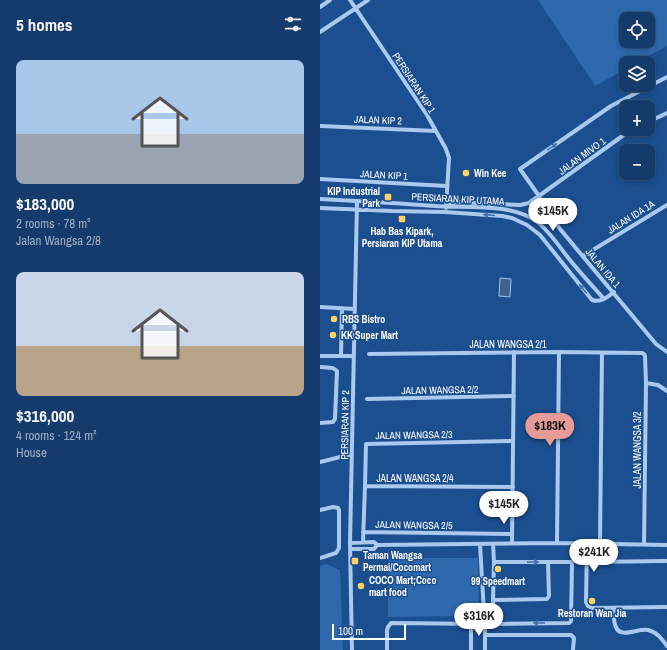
<!DOCTYPE html>
<html lang="en">
<head>
<meta charset="utf-8">
<style>
	:root { --surface:#143b6b; --page:#214673; --text:#f1f3f6; --muted:#9dadc1; --line:#33557e; --accent:#e69b98 }
	body { margin:0; font-family:"Archivo Narrow",sans-serif; background:var(--page); color:var(--text); height:100vh; display:flex; flex-direction:column; font-size:15px; white-space:nowrap }
	* { box-sizing:border-box; margin:0 }
	p { font-size:13px; color:var(--muted) }
	.icon { flex:none; width:22px; height:22px; fill:none; stroke:currentColor; stroke-width:2; stroke-linecap:round; stroke-linejoin:round }
	.map { position:relative; flex:1; overflow:hidden }
	.details { display:flex; flex-direction:column; background:var(--surface); width:320px }
	.details>* { flex:none }
	.tools { position:absolute; left:299px; top:12px; display:grid; gap:8px }
	.tools a { display:grid; place-items:center; width:36px; height:36px; border-radius:8px; background:var(--surface); box-shadow:0 2px 6px #0003,0 0 0 1px var(--line); font-size:20px }
	.scale { position:absolute; left:12px; bottom:10px; width:74px; box-sizing:border-box; padding-left:4px; border:2px solid #fff; border-top:0; font-size:11px; line-height:14px; white-space:nowrap; color:#fff; -webkit-text-stroke:3px #1b4f8f; paint-order:stroke }
	.price { position:absolute; translate:-50% -34px; padding:0 9px; border-radius:14px; background:#fff; color:#222; font-size:13px; line-height:26px; filter:drop-shadow(0 1px 2px #0008) }
	.price::after { content:''; position:absolute; left:50%; top:24px; width:12px; height:9px; margin-left:-6px; background:inherit; clip-path:polygon(0 0,100% 0,50% 100%) }
	.price.selected { background:var(--accent); color:#111 }
	ul { padding:0; list-style:none }
	li { display:grid; align-content:center; gap:8px; height:212px; padding:0 16px }
	li span { display:grid; place-items:center; height:124px; border-radius:8px; color:#555 }
	li>.icon { margin-inline-start:auto }
	span .icon { width:72px; height:72px; fill:#fffc; stroke-width:1 }
	li b { font-size:17px }
	h2 { display:flex; justify-content:space-between; align-items:center; height:48px; padding:0 16px; font-size:17px }
	main { display:flex; flex:1; min-height:0 }
	.map>svg:first-child { display:block }
	.green { fill:#2e69ad; fill-rule:evenodd }
	.water { fill:#3c6290; stroke:#9cc4f0 }
	.lines { fill:none; stroke-linecap:round; stroke-linejoin:round }
	.minor { stroke:#a9c9ee; stroke-width:4 }
	.oneway { fill:#4674ac }
	.poi-dot { fill:#ffd166; stroke:#1b4f8f; stroke-width:1.5 }
	.labels { text-anchor:middle; dominant-baseline:central; stroke-width:3; stroke-linejoin:round; paint-order:stroke }
	.street-label { font-size:10px; fill:#fff; stroke:#1b4f8f }
	.poi-label { font-size:10px; font-weight:bold; fill:#fff; stroke:#1b4f8f; text-anchor:start }
</style>
</head>
<body>
<main>
<section class="details">
<h2>5 homes<svg class="icon" aria-label="filters" viewBox="0 0 24 24"><path d="M4 7h16M4 17h16"/><circle cx="9" cy="7" r="2"/><circle cx="15" cy="17" r="2"/></svg></h2>
<ul>
<li><span style="background:linear-gradient(#a9c7e8 60%,#9aa5b1 0)"><svg class="icon" aria-label="home" viewBox="0 0 24 24"><path d="M3 11l9-7 9 7M6 9v11h12V9"/></svg></span><div><b>$183,000</b><p>2 rooms · 78 m²</p><p>Jalan Wangsa 2/8</p></div></li>
<li><span style="background:linear-gradient(#c9d6e8 60%,#b9a48a 0)"><svg class="icon" aria-label="home" viewBox="0 0 24 24"><path d="M3 11l9-7 9 7M6 9v11h12V9"/></svg></span><div><b>$316,000</b><p>4 rooms · 124 m²</p><p>House</p></div></li>
</ul>
</section>
<div class="map">
<svg width="347" height="650" viewBox="0 0 347 650">
	<rect width="100%" height="100%" fill="#1b4f8f"/>
	<!-- green -->
	<path class="green" d="M218,0H347V46L316,63H306V69L275,86ZM306,19H328V41H306Z
		M68,558H158L159,616L68,617Z
		M6,564L20,570L23,650H0V566Z"/>
	<!-- water -->
	<path class="water" d="M180,278L191,279L190,297L179,296Z"/>
	<g class="lines">
		<!-- minor -->
		<path class="minor" d="M30,0L107,115L126,149L129,158L126,208
			M0,7L10,0
			M0,32L48,0
			M347,77L291,106L200,169L219,196L240,229L336,344L347,352
			M328,122L347,113
			M0,126L116,131
			M0,179L127,186
			M0,199C39,201 77,203 115,206C146,208 191,203 216,221C229,230 240,248 250,260C261,274 273,286 284,299
			M127,206L136,202L200,205L209,203L308,132L315,129
			M0,208L72,211L125,212L182,216L192,218L207,225L220,235L272,300C281,303 287,297 294,292
			M263,256L347,205
			M0,307L35,309
			M49,354L239,352L322,353L324,354L325,356L326,383L324,545
			M0,356H34
			M21,356L22,308
			M0,367L13,368L17,371L15,419L13,422L0,423
			M326,383L338,385L347,391
			M47,399L194,396
			M0,462L32,454
			M45,486L193,487
			M0,510L13,507L18,508L19,510V548L16,553L0,558
			M43,532L192,534
			M43,542L45,486L46,444L193,441
			M30,543L54,542L57,545
			M192,543L194,352
			M237,543L239,352
			M280,543L282,353
			M160,544L165,630V650
			M173,544L174,562L173,600L174,623L177,624L249,623L251,621L252,564L251,562H174
			M267,544L266,602L268,606L272,608L347,607
			M31,549H54L57,545L237,543L347,545
			M266,562L347,561
			M173,600L227,599L229,596L228,562
			M293,608C294,614 293,621 296,627C300,639 318,628 328,630C337,632 342,639 347,646
			M151,624V650
			M165,635H251L254,638L253,650
			M32,650L30,543L37,201
			M67,650V630L68,627L71,623L165,624"/>
	</g>
	<!-- one-way arrows -->
	<defs><path id="oneway-solid" d="M-6-.8H1V-3.2L6.5 0L1 3.2V.8H-6Z"/></defs>
	<g class="oneway">
		<use href="#oneway-solid" transform="translate(232 147) rotate(-35)"/>
		<use href="#oneway-solid" transform="translate(169 215) rotate(-175)"/>
		<use href="#oneway-solid" transform="translate(263 289) rotate(-130)"/>
		<use href="#oneway-solid" transform="translate(213 562) rotate(-1)"/>
		<use href="#oneway-solid" transform="translate(219 623) rotate(179)"/>
	</g>
	<!-- markers -->
	<g class="poi-dot">
		<circle cx="146" cy="173" r="4"/>
		<rect x="64" y="193" width="8" height="8" rx="2"/>
		<rect x="78" y="215" width="8" height="8" rx="2"/>
		<circle cx="14" cy="319" r="4"/>
		<circle cx="13" cy="335" r="4"/>
		<rect x="31" y="557" width="8" height="8" rx="2"/>
		<circle cx="178" cy="569" r="4"/>
		<circle cx="41" cy="586" r="4"/>
		<circle cx="272" cy="601" r="4"/>
	</g>
	<g class="labels">
		<!-- street labels -->
		<g class="street-label">
			<text transform="translate(94 83) rotate(57)">PERSIARAN KIP 1</text>
			<text transform="translate(58 120) rotate(2)">JALAN KIP 2</text>
			<text transform="translate(262 156) rotate(-36)">JALAN MIVO 1</text>
			<text transform="translate(64 175) rotate(3)">JALAN KIP 1</text>
			<text transform="translate(138 199) rotate(3)">PERSIARAN KIP UTAMA</text>
			<text transform="translate(311 217) rotate(-32)">JALAN IDA 1A</text>
			<text transform="translate(283 268) rotate(50)">JALAN IDA 1</text>
			<text x="188" y="344">JALAN WANGSA 2/1</text>
			<text transform="translate(120 390) rotate(-1)">JALAN WANGSA 2/2</text>
			<text transform="translate(25 425) rotate(-89)">PERSIARAN KIP 2</text>
			<text transform="translate(94 435) rotate(-1)">JALAN WANGSA 2/3</text>
			<text transform="translate(317 450) rotate(-90)">JALAN WANGSA 3/2</text>
			<text x="95" y="478">JALAN WANGSA 2/4</text>
			<text transform="translate(94 525) rotate(1)">JALAN WANGSA 2/5</text>
		</g>
		<!-- poi labels -->
		<g class="poi-label">
			<text x="154" y="173">Win Kee</text>
			<text x="60" y="191" text-anchor="end">KIP Industrial<tspan x="60" dy="12">Park</tspan></text>
			<text x="82" y="231" text-anchor="middle">Hab Bas Kipark,<tspan x="82" dy="12">Persiaran KIP Utama</tspan></text>
			<text x="22" y="319">RBS Bistro</text>
			<text x="21" y="335">KK Super Mart</text>
			<text x="43" y="555">Taman Wangsa<tspan x="43" dy="12">Permai/Cocomart</tspan></text>
			<text x="49" y="580">COCO Mart;Coco<tspan x="49" dy="12">mart food</tspan></text>
			<text x="178" y="581" text-anchor="middle">99 Speedmart</text>
			<text x="272" y="613" text-anchor="middle">Restoran Wan Jia</text>
		</g>
	</g>
</svg>
<div class="tools">
<a><svg class="icon" aria-label="locate" viewBox="0 0 24 24"><circle cx="12" cy="12" r="6"/><path d="M12 2v4M12 18v4M2 12h4M18 12h4"/></svg></a>
<a><svg class="icon" aria-label="layers" viewBox="0 0 24 24"><path d="M12 4l9 5-9 5-9-5zM3 14l9 5 9-5"/></svg></a>
<a>+</a>
<a>−</a>
</div>
<div class="scale">100 m</div>
<b class="price" style="left:233px;top:232px">$145K</b>
<b class="price selected" style="left:230px;top:447px">$183K</b>
<b class="price" style="left:184px;top:525px">$145K</b>
<b class="price" style="left:274px;top:573px">$241K</b>
<b class="price" style="left:159px;top:637px">$316K</b>
</div>
</main>
</body>
</html>
